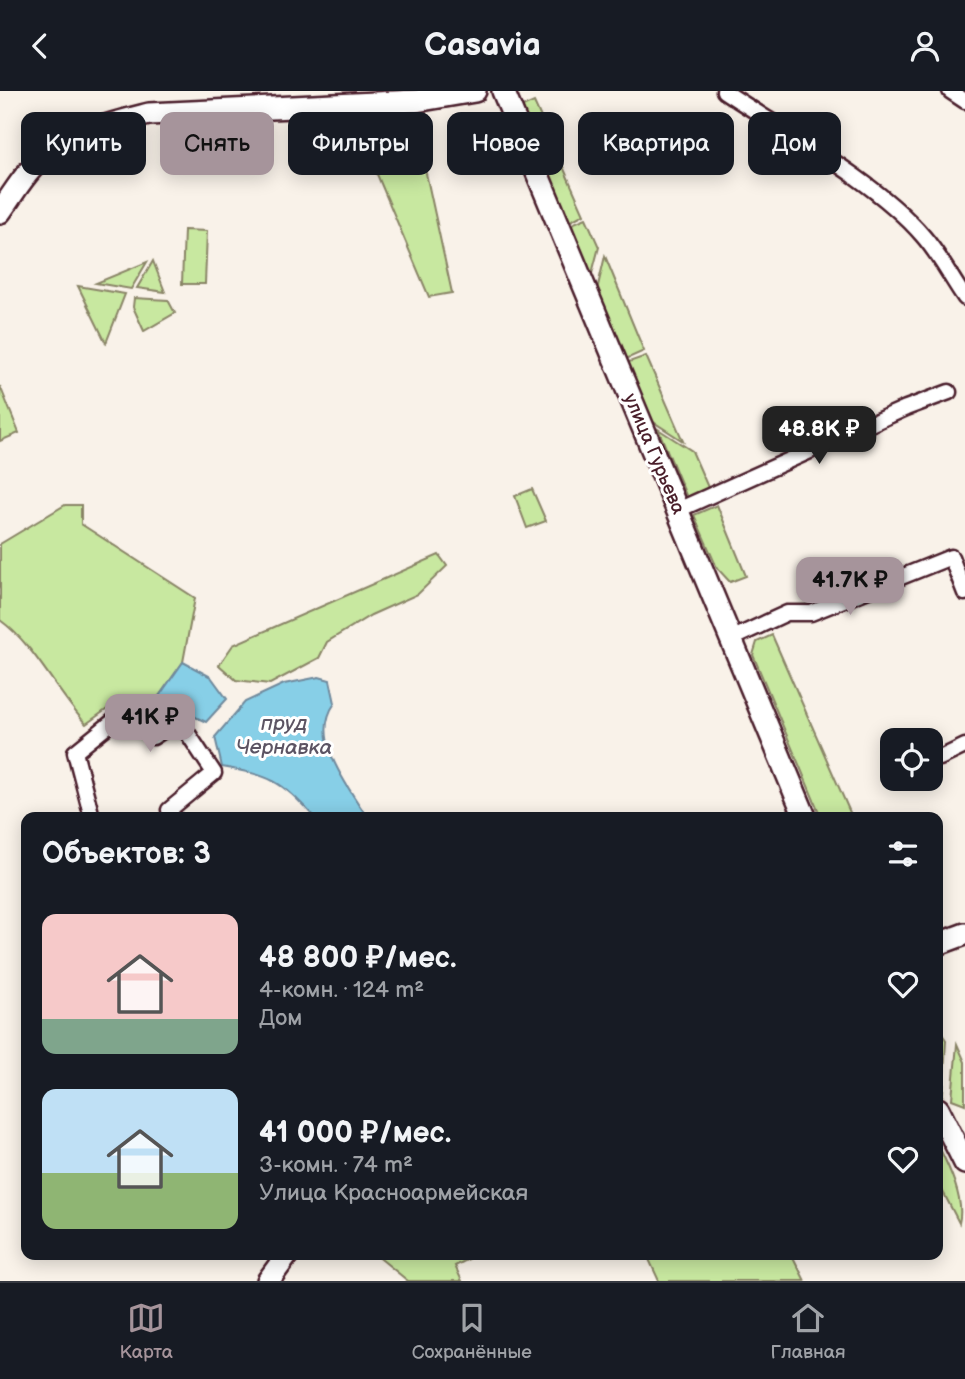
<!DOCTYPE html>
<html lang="ru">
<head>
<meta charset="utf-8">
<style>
	:root { --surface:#171b24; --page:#20242c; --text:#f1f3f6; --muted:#9ea1a6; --line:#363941; --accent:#a6949b }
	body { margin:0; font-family:"Balsamiq Sans",sans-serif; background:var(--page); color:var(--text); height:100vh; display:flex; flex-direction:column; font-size:26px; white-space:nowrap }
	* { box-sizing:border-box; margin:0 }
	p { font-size:23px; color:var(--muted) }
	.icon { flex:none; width:38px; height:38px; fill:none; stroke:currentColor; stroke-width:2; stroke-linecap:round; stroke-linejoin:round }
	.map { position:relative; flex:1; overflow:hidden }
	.details { position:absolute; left:21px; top:721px; width:922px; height:448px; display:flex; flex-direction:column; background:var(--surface); border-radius:14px; box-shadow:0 4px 18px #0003 }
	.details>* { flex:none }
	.hud { position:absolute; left:21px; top:21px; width:924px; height:63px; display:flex; gap:14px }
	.fabs { position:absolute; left:880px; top:637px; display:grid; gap:14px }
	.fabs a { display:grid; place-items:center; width:63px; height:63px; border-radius:14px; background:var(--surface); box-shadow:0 4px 18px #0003; font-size:35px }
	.price { position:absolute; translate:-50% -60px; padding:0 16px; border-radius:14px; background:var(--accent); color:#111; font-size:23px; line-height:46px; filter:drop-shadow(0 2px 4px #0008) }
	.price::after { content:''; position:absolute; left:50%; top:42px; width:21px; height:16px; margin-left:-10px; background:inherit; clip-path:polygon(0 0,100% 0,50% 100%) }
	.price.current { background:#222; color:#fff }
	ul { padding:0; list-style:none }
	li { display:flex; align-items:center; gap:21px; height:175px; padding:0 21px }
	li span { display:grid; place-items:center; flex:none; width:196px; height:140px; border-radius:14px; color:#555 }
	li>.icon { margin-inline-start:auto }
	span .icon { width:84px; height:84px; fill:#fffc; stroke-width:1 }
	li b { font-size:30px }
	h2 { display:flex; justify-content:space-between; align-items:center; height:84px; padding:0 21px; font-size:30px }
	.chip { padding:0 24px; border-radius:14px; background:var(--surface); box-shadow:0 4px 18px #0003; font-size:24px; line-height:63px }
	.chip.current { background:var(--accent); color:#111 }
	header { display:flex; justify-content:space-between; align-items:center; height:91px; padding:0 21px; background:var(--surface); font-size:32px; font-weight:700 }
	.menu { display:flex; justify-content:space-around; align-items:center; height:98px; border-top:2px solid var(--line); background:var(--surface); font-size:19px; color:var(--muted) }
	.menu a { display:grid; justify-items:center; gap:4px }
	.menu .current { color:var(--accent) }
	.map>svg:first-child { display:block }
	.green { fill:#c8e8a0; stroke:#898466; stroke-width:2 }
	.water { fill:#87cfe7; stroke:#6f899c; stroke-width:2 }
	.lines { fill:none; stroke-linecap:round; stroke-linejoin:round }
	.street-casing { stroke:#4a1f2b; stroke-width:19 }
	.secondary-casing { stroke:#4a1f2b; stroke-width:26 }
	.street { stroke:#fff; stroke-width:14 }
	.secondary { stroke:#fff; stroke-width:21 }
	.labels { text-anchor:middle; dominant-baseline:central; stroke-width:6; stroke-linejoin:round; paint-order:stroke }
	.street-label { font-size:19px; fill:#4a1f2b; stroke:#fff }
	.water-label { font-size:21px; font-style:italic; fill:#5c5463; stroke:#fff }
</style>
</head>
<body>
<header><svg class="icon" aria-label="back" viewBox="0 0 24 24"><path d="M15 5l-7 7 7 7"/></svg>Casavia<svg class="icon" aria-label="person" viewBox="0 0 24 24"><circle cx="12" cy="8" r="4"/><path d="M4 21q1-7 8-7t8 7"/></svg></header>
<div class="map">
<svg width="965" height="1190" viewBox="0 0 965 1190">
	<rect width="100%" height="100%" fill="#f9f2e9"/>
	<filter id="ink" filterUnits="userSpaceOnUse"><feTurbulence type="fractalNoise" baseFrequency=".0143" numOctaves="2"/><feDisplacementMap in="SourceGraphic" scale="14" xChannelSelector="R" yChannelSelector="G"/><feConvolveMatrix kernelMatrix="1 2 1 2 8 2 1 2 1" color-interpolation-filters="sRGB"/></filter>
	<g filter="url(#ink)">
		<!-- green -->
		<path class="green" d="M534,11L551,49L534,57L518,18Z
			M414,27L452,202L429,206L354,29Z
			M553,53L584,123L567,132L536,61Z
			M586,127L599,156L590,190L567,135Z
			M184,139L207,140L205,193H182Z
			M605,165L644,260L624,269L597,199Z
			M153,170L165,201L137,197Z
			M147,171L131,198L96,192Z
			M78,195L125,203L106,252Z
			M134,207L168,209L175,222L144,240L133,216Z
			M646,265L683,350L649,328L626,272Z
			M0,295L19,342L0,350Z
			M658,338L692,360L710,401L688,409Z
			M532,398L546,430L527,437L515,405Z
			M65,414H81V433L195,507L183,571L157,608L113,614L86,633C56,601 35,554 0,529V453Z
			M717,414L746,485L730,491L717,477L694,424Z
			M439,464L447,475L418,503L371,524L327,551L319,567L270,593L236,589L219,574L233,554Z
			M772,544L852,726H821L753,564L757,551Z
			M942,943L946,949L943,1002L938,992V946Z
			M957,953L965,971V1013L952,1008Z
			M938,1054C949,1076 965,1109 959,1132L938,1091Z
			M376,1164H476L455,1175L462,1190H408Z
			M647,1164H792L805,1190H659Z"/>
		<!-- water -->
		<path class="water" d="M183,571L211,586L227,608L206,631L157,608Z
			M319,586L330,589L335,612C309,648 348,695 367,726H314C280,689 272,685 222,676L215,646L245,611L284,593Z"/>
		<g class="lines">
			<defs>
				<path id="street" d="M724,0C785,41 876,90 923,145C939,163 951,187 965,207
					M950,0L965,10
					M678,419L906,317L949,301
					M731,548L787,522H811L951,466L965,502
					M940,667L965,655
					M92,726L75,661L131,616L153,646L179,629L214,682L169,719L173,726"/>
				<path id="secondary" d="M503,0L805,726
					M0,121C11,106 20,90 32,77C60,44 110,33 149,23L416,10L475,0
					M938,853L965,843
					M938,1018L965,1072
					M268,1190L287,1164"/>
			</defs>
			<!-- street casing -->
			<use href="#street" class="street-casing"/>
			<!-- secondary casing -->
			<use href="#secondary" class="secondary-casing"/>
			<!-- street -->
			<use href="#street" class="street"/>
			<!-- secondary -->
			<use href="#secondary" class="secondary"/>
		</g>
	</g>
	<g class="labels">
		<!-- street labels -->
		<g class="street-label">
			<text transform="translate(654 363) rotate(67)">улица Гурьева</text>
		</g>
		<!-- water labels -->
		<g class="water-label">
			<text x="284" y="632">пруд<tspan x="284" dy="24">Чернавка</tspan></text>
		</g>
	</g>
</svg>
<div class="fabs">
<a><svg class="icon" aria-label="locate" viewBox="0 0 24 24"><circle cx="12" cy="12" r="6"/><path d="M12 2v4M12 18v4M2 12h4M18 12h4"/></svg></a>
</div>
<b class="price current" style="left:819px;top:375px">48.8K ₽</b>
<b class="price" style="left:850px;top:526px">41.7K ₽</b>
<b class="price" style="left:150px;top:663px">41K ₽</b>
<div class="hud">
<a class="chip">Купить</a>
<a class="chip current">Снять</a>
<a class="chip">Фильтры</a>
<a class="chip">Новое</a>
<a class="chip">Квартира</a>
<a class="chip">Дом</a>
</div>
<section class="details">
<h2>Объектов: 3<svg class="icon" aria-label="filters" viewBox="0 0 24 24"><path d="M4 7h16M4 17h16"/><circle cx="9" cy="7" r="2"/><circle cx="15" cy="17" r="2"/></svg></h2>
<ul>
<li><span style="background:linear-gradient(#f6c9c9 75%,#7fa58c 0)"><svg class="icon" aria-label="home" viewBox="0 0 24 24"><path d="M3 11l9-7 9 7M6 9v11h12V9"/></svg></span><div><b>48 800 ₽/мес.</b><p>4-комн. · 124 m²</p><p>Дом</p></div><svg class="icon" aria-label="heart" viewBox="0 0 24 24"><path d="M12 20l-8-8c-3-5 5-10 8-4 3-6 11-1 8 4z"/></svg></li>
<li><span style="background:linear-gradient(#bfe0f5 60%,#8fb573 0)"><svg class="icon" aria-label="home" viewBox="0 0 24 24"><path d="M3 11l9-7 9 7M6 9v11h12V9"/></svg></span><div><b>41 000 ₽/мес.</b><p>3-комн. · 74 m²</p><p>Улица Красноармейская</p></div><svg class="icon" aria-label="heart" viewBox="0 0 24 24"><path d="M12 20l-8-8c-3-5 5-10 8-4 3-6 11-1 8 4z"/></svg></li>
</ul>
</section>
</div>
<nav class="menu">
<a class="current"><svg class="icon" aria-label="map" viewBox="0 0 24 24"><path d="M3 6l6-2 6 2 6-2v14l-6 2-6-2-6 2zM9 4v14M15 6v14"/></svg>Карта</a>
<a><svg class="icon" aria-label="saved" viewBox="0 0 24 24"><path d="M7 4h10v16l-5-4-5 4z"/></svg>Сохранённые</a>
<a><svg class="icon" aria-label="home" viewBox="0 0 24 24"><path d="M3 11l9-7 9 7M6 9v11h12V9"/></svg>Главная</a>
</nav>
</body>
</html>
